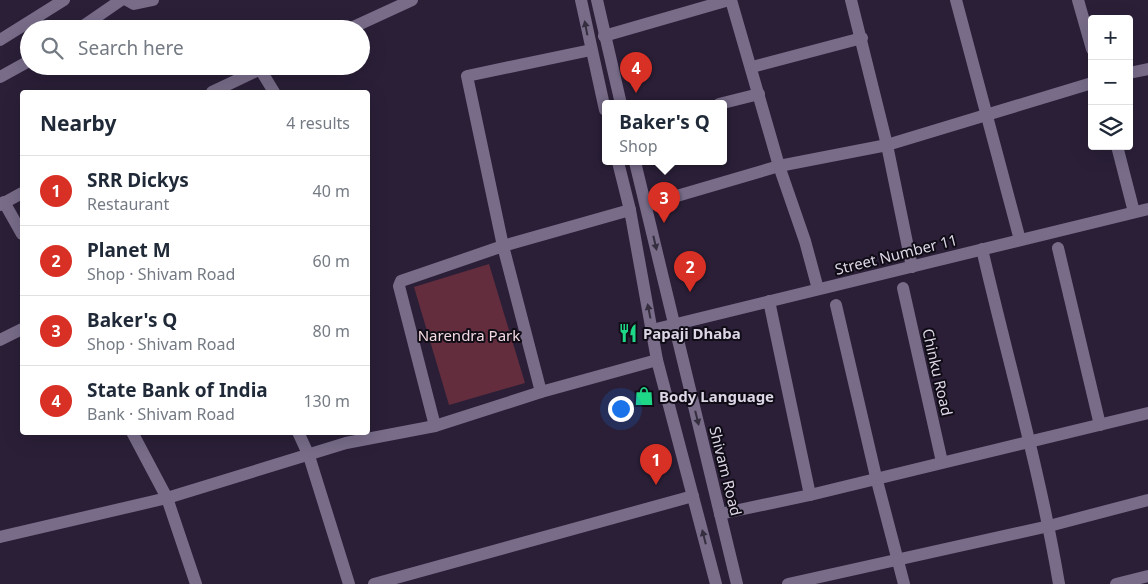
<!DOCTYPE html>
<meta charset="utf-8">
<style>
:root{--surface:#fff;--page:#f6f6f7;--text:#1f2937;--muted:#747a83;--line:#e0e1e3;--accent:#d93025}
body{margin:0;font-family:"Noto Sans",sans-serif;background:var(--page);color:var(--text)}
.controls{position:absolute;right:15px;top:15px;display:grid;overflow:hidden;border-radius:5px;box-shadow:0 5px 20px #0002}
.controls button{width:45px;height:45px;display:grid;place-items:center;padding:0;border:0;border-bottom:1px solid var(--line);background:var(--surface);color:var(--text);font:25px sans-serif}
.you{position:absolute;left:620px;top:408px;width:18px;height:18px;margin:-12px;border:4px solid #fff;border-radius:50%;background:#1a73e8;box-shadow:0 0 0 8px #1a73e833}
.badge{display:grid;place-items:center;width:32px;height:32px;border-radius:50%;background:var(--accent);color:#fff;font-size:16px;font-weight:700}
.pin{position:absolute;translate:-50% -41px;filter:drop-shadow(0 1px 2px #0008)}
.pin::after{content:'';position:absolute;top:26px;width:18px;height:15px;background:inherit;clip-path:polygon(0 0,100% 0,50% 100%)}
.popup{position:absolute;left:602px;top:100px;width:125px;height:65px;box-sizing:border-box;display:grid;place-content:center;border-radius:5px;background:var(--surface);filter:drop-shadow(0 1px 4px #0005);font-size:16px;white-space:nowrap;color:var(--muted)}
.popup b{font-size:19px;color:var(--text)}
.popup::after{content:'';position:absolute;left:50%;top:100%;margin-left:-10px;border:10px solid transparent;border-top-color:var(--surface)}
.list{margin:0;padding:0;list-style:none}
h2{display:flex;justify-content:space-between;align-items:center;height:65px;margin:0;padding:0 20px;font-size:21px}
h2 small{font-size:16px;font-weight:400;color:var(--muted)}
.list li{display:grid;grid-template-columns:32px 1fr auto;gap:15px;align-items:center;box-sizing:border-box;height:70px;padding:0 20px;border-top:1px solid var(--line)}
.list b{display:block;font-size:19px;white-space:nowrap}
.list p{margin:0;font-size:16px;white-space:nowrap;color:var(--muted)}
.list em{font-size:16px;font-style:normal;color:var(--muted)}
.icon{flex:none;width:28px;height:28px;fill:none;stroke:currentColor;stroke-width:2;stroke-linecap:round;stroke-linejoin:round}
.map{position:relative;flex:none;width:1148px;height:584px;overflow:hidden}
.search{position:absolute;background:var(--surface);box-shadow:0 5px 20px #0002;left:20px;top:20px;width:350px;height:55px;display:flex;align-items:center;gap:12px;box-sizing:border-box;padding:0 18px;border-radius:28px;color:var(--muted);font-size:19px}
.panel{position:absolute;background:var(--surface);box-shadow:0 5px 20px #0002;left:20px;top:90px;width:350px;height:345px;border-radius:5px}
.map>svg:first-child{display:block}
</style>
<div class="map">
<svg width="1148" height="584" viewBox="0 0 1148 584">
<rect width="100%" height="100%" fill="#2a1f37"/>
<polygon fill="#632d3d" points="489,264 525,383 449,405 414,287"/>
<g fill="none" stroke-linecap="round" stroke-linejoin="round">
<g stroke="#786c89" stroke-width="12">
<polyline points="127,0 134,4 153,0"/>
<polyline points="731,0 779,166 805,241 818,289"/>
<polyline points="851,0 887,145 912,267"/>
<polyline points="956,0 1020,240"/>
<polyline points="1078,0 1092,49"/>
<polyline points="79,29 121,0"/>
<polyline points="0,40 64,0"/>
<polyline points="752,67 862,38"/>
<polyline points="260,69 274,92"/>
<polyline points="1129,73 1148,69"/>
<polyline points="0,77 29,61"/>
<polyline points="719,104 759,94"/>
<polyline points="1117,146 1134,212"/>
<polyline points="4,202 22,234"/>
<polyline points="646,205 779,166 887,145 1092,83"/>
<polyline points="1058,248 1100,425"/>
<path d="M 982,249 C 1008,361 1040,471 1059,584"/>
<polyline points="903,288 942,462"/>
<polyline points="769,301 810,495"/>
<polyline points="836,305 876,477 904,584"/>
<polyline points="652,330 1148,209"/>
<polyline points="0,340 22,329"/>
<polyline points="541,392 503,246 467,76 591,50"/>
<polyline points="435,426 399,286 401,281 503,246 630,210"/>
<polyline points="132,432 167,498 196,584"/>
<polyline points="298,432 309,456 349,584"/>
<polyline points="720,514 810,495 1148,413"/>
<polyline points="0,537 167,498 346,443 435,426 541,392 657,360"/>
<polyline points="374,584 693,496"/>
<polyline points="788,584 1049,526 1148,500"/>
<polyline points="1116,584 1148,576"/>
</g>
<g stroke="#786c89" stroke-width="12">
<polyline points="581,0 605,110"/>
<polyline points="597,0 621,104"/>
<polyline points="349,29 412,0"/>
<polyline points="604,36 729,0"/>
<polyline points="212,92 267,66"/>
<polyline points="618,162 630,210 657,360 716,584"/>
<polyline points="635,162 737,584"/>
<polyline points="0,205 22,193"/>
</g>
</g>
<defs><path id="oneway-solid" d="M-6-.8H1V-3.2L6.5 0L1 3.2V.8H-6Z" transform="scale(1.25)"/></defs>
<g fill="#342e3e">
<use href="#oneway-solid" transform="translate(586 28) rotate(-101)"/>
<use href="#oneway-solid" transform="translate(655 243) rotate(77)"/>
<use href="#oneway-solid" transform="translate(649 311) rotate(-101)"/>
<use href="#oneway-solid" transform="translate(697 418) rotate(76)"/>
<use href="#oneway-solid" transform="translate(704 537) rotate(-104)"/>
</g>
<defs>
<g id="restaurant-bare" transform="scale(1.5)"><path d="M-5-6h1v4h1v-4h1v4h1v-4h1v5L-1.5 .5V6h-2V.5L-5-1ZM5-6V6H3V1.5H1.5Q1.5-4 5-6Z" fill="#1fd887" stroke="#100c16" stroke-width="2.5" paint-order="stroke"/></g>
<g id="shop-bare" transform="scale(1.5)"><path d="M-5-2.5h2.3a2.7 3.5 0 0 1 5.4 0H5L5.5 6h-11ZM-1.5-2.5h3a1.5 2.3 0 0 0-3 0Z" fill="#1fd887" stroke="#100c16" stroke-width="2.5" paint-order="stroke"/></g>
</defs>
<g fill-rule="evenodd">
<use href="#restaurant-bare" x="628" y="333"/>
<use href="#shop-bare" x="644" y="396"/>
</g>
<g text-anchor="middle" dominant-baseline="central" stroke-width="4" stroke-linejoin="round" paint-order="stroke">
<g font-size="15" fill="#dcd6e6" stroke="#100c16">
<text transform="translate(896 254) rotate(-14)">Street Number 11</text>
<text transform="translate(938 372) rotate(77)">Chinku Road</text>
<text transform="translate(726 471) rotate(76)">Shivam Road</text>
</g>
<g font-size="15" font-weight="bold" fill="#dcd6e6" stroke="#100c16" text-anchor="start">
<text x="643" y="333">Papaji Dhaba</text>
<text x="659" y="396">Body Language</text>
</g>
<g font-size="15" fill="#f4dae0" stroke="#100c16">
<text x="469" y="335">Narendra Park</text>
</g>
</g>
</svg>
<div class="controls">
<button>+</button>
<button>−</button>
<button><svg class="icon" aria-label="layers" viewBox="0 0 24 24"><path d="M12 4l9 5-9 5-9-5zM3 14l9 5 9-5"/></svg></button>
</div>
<div class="you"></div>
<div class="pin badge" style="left:656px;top:485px">1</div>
<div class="pin badge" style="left:690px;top:292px">2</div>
<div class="pin badge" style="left:664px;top:223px">3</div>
<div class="popup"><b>Baker's Q</b>Shop</div>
<div class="pin badge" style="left:636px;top:93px">4</div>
<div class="search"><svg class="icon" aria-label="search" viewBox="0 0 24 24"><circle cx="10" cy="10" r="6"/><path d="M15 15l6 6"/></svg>Search here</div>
<section class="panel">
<h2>Nearby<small>4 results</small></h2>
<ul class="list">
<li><span class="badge">1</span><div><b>SRR Dickys</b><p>Restaurant</p></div><em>40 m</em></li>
<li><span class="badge">2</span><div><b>Planet M</b><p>Shop · Shivam Road</p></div><em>60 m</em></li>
<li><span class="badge">3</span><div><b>Baker's Q</b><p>Shop · Shivam Road</p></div><em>80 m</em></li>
<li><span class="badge">4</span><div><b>State Bank of India</b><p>Bank · Shivam Road</p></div><em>130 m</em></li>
</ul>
</section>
</div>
